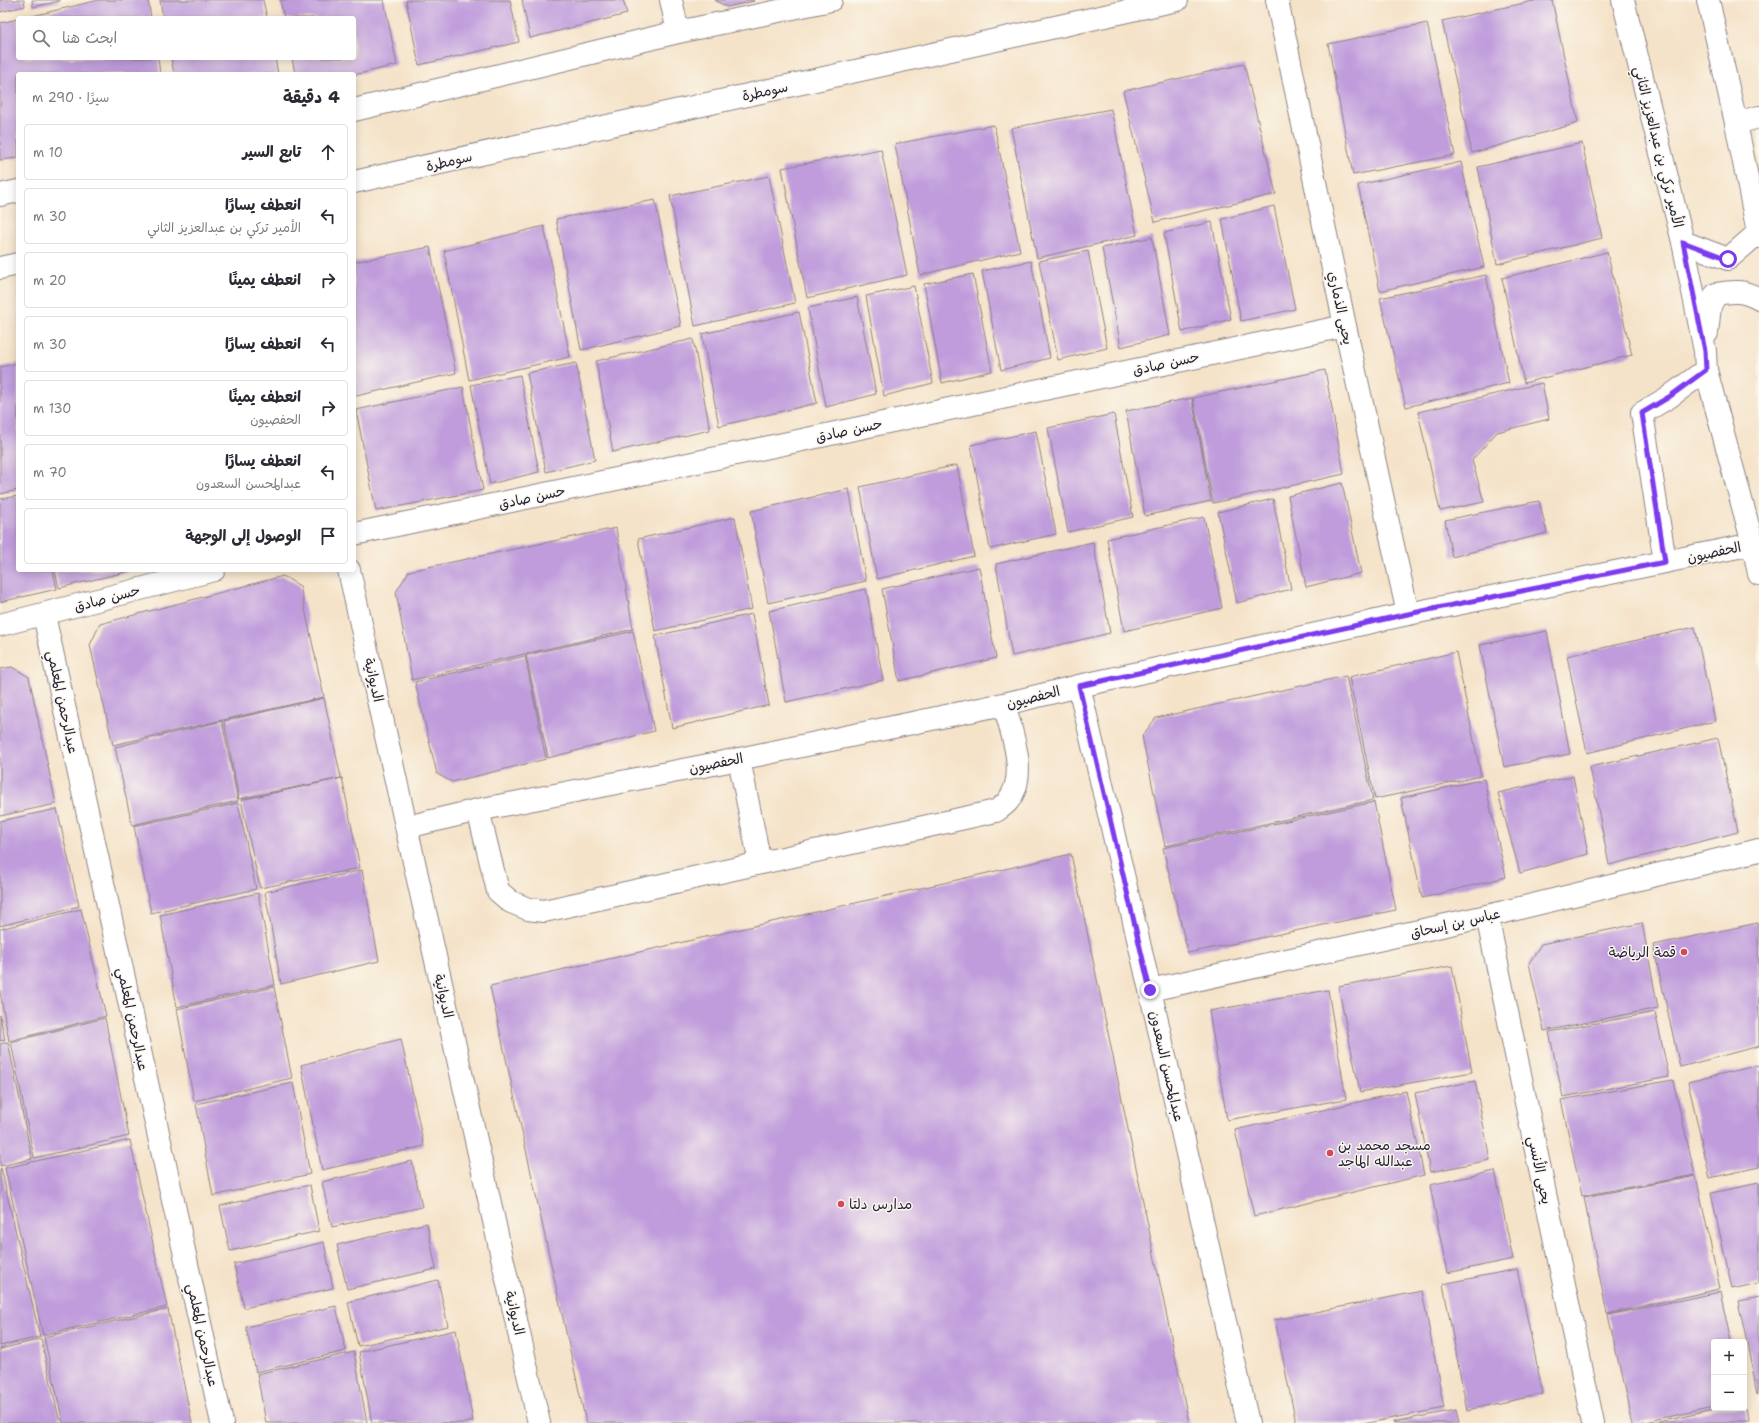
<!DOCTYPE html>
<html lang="ar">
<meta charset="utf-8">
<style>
:root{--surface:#fff;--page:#f7f7f7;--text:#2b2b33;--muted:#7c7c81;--line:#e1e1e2}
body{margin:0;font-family:"Shantell Sans","Playpen Sans Arabic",sans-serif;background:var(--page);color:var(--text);direction:rtl}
.controls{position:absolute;right:12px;bottom:12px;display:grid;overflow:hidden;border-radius:4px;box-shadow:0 2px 10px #0003}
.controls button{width:36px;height:36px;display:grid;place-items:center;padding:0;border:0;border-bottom:1px solid var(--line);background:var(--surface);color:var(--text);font:20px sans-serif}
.stop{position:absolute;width:12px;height:12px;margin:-9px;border:3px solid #7c3aed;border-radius:50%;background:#fff}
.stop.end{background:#7c3aed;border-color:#fff;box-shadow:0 1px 4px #0008}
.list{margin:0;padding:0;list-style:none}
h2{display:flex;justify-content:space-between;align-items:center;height:52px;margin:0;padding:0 16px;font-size:17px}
h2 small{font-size:13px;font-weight:400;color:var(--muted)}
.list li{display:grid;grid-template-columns:26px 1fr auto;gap:12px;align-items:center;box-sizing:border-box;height:56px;margin:0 8px 8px;padding:0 8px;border:1px solid var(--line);border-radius:4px}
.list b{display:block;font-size:15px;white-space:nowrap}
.list p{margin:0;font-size:13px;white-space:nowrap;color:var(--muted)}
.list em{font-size:13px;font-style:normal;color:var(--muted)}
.icon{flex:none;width:22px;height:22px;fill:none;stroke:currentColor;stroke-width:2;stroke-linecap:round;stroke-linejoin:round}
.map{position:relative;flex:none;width:1759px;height:1423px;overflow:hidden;direction:ltr}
.search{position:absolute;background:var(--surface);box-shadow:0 2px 10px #0003;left:16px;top:16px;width:340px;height:44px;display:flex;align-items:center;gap:10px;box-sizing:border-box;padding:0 14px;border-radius:4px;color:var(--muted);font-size:15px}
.panel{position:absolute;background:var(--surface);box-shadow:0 2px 10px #0003;left:16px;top:72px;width:340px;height:500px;border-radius:4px;direction:rtl}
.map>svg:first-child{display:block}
</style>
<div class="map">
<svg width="1759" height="1423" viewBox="0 0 1759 1423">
<rect width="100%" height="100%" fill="#fbf7ec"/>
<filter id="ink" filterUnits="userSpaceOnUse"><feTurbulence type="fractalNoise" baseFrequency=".025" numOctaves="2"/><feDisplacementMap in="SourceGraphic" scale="8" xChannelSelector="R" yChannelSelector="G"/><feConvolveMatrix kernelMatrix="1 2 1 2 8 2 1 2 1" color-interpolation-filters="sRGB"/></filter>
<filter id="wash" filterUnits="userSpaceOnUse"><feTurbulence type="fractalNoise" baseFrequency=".012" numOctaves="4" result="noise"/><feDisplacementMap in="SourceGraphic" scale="16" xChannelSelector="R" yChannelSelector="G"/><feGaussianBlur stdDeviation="0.9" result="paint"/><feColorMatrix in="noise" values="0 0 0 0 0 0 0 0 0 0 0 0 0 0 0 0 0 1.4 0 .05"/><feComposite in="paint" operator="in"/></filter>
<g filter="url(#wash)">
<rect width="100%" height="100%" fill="#f5e3c9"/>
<g id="blocks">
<g fill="#c09cdc">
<polygon points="0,0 24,0 25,6 0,12"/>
<polygon points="32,0 60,0 60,1 33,7"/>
<polygon points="99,0 148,0 151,18 24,18"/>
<polygon points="160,0 263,0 267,18 163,18"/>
<polygon points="280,0 384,0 397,65 354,75 295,74 292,58 354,58 354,18 284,18"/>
<polygon points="406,0 510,0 519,42 419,65"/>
<polygon points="522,0 623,0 627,14 530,38"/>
<polygon points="715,0 753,0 754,1 727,7"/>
<polygon points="1538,0 1552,0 1578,123 1472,153 1442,21"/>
<polygon points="18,19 18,58 158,58 160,74 18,74 18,158 0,160 0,23"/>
<polygon points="1427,23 1455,155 1353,175 1328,44"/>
<polygon points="171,58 275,58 278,74 174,74"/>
<polygon points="1244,64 1276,194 1155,222 1123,91"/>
<polygon points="1111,109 1137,235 1037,258 1011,128"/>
<polygon points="994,125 1020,251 920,275 895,144"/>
<polygon points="1582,143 1602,238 1497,264 1478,167"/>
<polygon points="881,149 907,275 807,298 782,168"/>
<polygon points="1461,162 1484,267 1380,291 1358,185"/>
<polygon points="769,176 795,303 695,326 670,196"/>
<polygon points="655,200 681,326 581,350 556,219"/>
<polygon points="1274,206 1295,309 1241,321 1222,219"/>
<polygon points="1212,222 1231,319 1182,332 1164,233"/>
<polygon points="544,226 570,357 469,380 444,251"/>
<polygon points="1152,237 1170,335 1121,347 1102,248"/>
<polygon points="430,247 456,373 356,396 354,388 354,262"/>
<polygon points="1088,251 1107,348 1058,360 1039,261"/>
<polygon points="1607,252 1632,355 1524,383 1502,278"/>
<polygon points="1031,261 1050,358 1001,370 982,271"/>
<polygon points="973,274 992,371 942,383 924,284"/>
<polygon points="1486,275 1509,383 1406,407 1380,298"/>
<polygon points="914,286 933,383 884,396 866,296"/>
<polygon points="857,297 876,394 826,407 808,308"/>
<polygon points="799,312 817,403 719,426 702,334"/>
<polygon points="693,339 710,430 613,452 596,361"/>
<polygon points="18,363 18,490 0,494 0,367"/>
<polygon points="576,363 595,460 546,472 527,373"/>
<polygon points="1325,370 1344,474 1213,503 1193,398"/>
<polygon points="520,375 539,472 490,484 471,385"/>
<polygon points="1542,383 1549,419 1497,432 1472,460 1484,502 1440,511 1418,412"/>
<polygon points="463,387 483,490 376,511 356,410"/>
<polygon points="1192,398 1211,501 1145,516 1126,411"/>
<polygon points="1114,414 1133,517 1068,532 1048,428"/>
<polygon points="1036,431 1056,534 990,549 971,445"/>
<polygon points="957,465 974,556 877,579 860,487"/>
<polygon points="1342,483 1361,573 1306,587 1288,496"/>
<polygon points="849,489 866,581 768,603 751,511"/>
<polygon points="18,496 18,570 53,570 57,589 0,602 0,499"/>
<polygon points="1273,499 1291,589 1237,603 1218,512"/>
<polygon points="1539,501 1547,533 1452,557 1445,520"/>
<polygon points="735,517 752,609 655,631 638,539"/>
<polygon points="1204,517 1222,608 1124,631 1107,539"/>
<polygon points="616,528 633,629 412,680 396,592 409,571"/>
<polygon points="1093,542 1110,633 1012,656 996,564"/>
<polygon points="979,567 996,658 899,681 882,589"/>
<polygon points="55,570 130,570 130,571 59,588"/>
<polygon points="283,576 300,586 324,697 113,745 90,645 100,624"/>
<polygon points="866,589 883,680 786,702 769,611"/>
<polygon points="752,614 769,705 672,728 655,636"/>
<polygon points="1695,627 1715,721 1587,753 1567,656"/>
<polygon points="633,631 654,731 548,758 526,655"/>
<polygon points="1547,631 1570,754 1504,767 1480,645"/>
<polygon points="1456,652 1481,776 1375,799 1349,677"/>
<polygon points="525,656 546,759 452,782 437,774 415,682"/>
<polygon points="12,667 29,677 56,804 0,816 0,669"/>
<polygon points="1346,676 1373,800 1165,846 1142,736 1156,718"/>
<polygon points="324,698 341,778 239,799 224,721"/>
<polygon points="222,721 238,801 132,825 115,747"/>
<polygon points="1718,738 1738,832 1609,865 1590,767"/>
<polygon points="1573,776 1588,854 1520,873 1498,793"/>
<polygon points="342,778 360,868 260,888 241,800"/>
<polygon points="1484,779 1506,877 1422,898 1401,798"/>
<polygon points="1374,802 1396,910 1188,953 1163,848"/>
<polygon points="238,803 256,889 151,913 134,826"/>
<polygon points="57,809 79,906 0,926 0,821"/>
<polygon points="1071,854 1189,1423 586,1423 490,986"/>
<polygon points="362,870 379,961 281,984 265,892"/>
<polygon points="258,893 275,985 177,1007 160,915"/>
<polygon points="81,909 106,1016 9,1041 0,992 0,929"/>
<polygon points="1642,923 1658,1008 1544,1031 1529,963 1541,944"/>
<polygon points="1758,923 1759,1046 1680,1067 1653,945"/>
<polygon points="1452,966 1472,1072 1360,1092 1338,986"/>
<polygon points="274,987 292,1078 194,1101 177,1009"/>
<polygon points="1328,990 1346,1099 1227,1120 1209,1011"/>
<polygon points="1655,1012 1669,1077 1563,1097 1549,1032"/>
<polygon points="0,1015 5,1040 0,1041"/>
<polygon points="105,1018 129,1136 34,1158 11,1042"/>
<polygon points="401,1039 424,1146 322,1170 301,1065"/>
<polygon points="8,1042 32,1159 0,1166 0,1044"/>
<polygon points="1759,1065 1759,1167 1710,1178 1688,1082"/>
<polygon points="1673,1080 1695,1175 1582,1196 1561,1100"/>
<polygon points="1475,1081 1490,1160 1430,1172 1415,1093"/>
<polygon points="293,1083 310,1174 213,1196 196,1104"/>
<polygon points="1406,1091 1424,1175 1254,1216 1235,1130"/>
<polygon points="130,1140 167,1307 43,1335 5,1168"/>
<polygon points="412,1161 422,1207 332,1227 322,1182"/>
<polygon points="1,1168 40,1337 0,1346 0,1169"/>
<polygon points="1495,1171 1513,1259 1447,1273 1430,1185"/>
<polygon points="1696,1176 1720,1289 1607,1314 1584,1197"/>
<polygon points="1759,1183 1759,1283 1732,1289 1711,1193"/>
<polygon points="310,1185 319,1231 230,1251 220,1206"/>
<polygon points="427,1223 436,1269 347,1289 337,1245"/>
<polygon points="324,1242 333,1288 244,1308 234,1264"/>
<polygon points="1517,1269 1543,1394 1467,1410 1443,1284"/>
<polygon points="438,1280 448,1326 358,1346 348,1302"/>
<polygon points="1422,1291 1444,1408 1368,1423 1296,1423 1275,1320"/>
<polygon points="1721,1292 1732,1342 1714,1342 1714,1407 1640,1423 1632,1423 1608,1315"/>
<polygon points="1759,1297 1759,1394 1758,1394 1738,1301"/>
<polygon points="336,1306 346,1351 256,1372 246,1327"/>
<polygon points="168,1309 192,1423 63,1423 44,1337"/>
<polygon points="456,1330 473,1421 465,1423 372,1423 359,1352"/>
<polygon points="41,1339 60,1423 0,1423 0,1349"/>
<polygon points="354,1352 367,1423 266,1423 257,1374"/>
<polygon points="1723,1408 1745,1408 1747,1423 1654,1423"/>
<polygon points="1456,1410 1459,1423 1393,1423 1393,1422"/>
</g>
</g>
</g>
<g filter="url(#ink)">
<use href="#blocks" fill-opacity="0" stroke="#8c8282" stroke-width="1"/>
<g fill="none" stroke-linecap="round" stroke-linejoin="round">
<g stroke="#8c8282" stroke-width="24">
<g id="minor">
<polyline points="671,0 678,32"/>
<polyline points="1277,0 1345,326 1408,614"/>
<polyline points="1623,0 1683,242 1705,351 1706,370 1753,544 1759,574"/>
<polyline points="1708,0 1736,123 1759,237"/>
<polyline points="354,110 678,32 831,0"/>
<polyline points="1736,123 1759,117"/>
<polyline points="354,182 1177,0"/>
<polyline points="0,195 18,191"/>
<polyline points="1683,242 1728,259 1758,233"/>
<polyline points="0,268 18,264"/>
<path d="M 1707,333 L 1710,306 L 1716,294 C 1734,291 1743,290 1759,299"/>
<polyline points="354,534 1345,326"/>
<polyline points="1665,562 1642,413 1669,397 1706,370"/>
<polyline points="349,570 539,1423"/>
<polyline points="44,615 222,1423"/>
<polyline points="0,625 214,570"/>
<polyline points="1079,686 1150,990 1248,1423"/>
<polyline points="739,759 760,863"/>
<path d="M 478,810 L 498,891 L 511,902 L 528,909 L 544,911 L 996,811 C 1000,808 1005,805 1008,801 C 1029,775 1011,732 1004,704"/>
<polyline points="407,827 478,810 739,759 1004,704 1079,686 1408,614 1753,544"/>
<polyline points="1487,916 1593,1423"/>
<polyline points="1150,990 1487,916 1759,850"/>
</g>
</g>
<use href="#minor" stroke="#fff" stroke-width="22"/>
</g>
</g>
<g fill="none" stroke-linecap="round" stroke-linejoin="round" filter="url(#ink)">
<polyline stroke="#7c3aed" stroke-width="5" points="1150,990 1079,686 1408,614 1665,562 1642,413 1669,397 1706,370 1705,351 1683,242 1728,259"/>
</g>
<g fill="#d1495b" stroke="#fbf7ec" stroke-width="1.5">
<circle cx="1684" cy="952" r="4"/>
<circle cx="1330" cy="1153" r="4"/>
<circle cx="841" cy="1204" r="4"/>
</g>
<g text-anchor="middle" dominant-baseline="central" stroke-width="3" stroke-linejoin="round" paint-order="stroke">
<g font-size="14" fill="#22223b" stroke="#fbf7ec">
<text transform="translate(765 91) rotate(-12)">سومطرة</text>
<text transform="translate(1659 147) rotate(76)">الأمير تركي بن عبدالعزيز الثاني</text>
<text transform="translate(449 161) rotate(-13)">سومطرة</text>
<text transform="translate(1341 308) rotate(78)">يحيى الذماري</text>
<text transform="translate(1166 363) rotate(-12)">حسن صادق</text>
<text transform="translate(849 430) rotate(-12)">حسن صادق</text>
<text transform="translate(532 497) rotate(-12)">حسن صادق</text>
<text transform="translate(1714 552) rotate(-12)">الحفصيون</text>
<text transform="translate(107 598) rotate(-15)">حسن صادق</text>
<text transform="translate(374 680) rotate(77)">الديوانية</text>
<text transform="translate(1033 697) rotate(-14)">الحفصيون</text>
<text transform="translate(63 702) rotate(78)">عبدالرحمن المعلمي</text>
<text transform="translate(716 763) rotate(-11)">الحفصيون</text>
<text transform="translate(1455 923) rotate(-13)">عباس بن إسحاق</text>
<text transform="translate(444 996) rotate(77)">الديوانية</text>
<text transform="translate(133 1019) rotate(78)">عبدالرحمن المعلمي</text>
<text transform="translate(1167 1066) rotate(77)">عبدالمحسن السعدون</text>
<text transform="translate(1540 1170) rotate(78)">يحيى الأنسي</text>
<text transform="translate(515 1313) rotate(77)">الديوانية</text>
<text transform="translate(203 1335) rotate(78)">عبدالرحمن المعلمي</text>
</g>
<g font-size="14" fill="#22223b" stroke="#fbf7ec" text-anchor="start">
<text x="1676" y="952" text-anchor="end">قمة الرياضة</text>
<text x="1338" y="1145">مسجد محمد بن<tspan x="1338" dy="16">عبدالله الماجد</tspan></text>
<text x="849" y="1204">مدارس دلتا</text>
</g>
</g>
</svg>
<div class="controls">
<button>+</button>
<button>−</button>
</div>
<div class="stop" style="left:1728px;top:259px"></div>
<div class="stop end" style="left:1150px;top:990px"></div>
<div class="search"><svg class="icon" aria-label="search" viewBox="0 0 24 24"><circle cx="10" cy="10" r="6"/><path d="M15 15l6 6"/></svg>ابحث هنا</div>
<section class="panel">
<h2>4 دقيقة<small>سيرًا · 290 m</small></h2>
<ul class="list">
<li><svg class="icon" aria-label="ahead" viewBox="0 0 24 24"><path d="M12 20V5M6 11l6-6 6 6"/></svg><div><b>تابع السير</b></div><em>10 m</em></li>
<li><svg class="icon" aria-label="left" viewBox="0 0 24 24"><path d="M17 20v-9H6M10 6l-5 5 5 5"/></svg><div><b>انعطف يسارًا</b><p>الأمير تركي بن عبدالعزيز الثاني</p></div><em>30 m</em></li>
<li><svg class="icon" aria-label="right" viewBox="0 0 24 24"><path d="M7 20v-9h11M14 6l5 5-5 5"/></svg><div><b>انعطف يمينًا</b></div><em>20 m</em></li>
<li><svg class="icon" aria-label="left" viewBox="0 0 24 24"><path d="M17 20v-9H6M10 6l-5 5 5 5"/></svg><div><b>انعطف يسارًا</b></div><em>30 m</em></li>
<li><svg class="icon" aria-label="right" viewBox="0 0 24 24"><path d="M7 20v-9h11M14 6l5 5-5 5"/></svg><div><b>انعطف يمينًا</b><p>الحفصيون</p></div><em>130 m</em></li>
<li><svg class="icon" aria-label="left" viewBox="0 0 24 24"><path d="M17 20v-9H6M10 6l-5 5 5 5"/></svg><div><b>انعطف يسارًا</b><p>عبدالمحسن السعدون</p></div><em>70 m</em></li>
<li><svg class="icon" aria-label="arrive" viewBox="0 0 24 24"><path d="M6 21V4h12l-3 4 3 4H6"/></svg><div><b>الوصول إلى الوجهة</b></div></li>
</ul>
</section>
</div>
